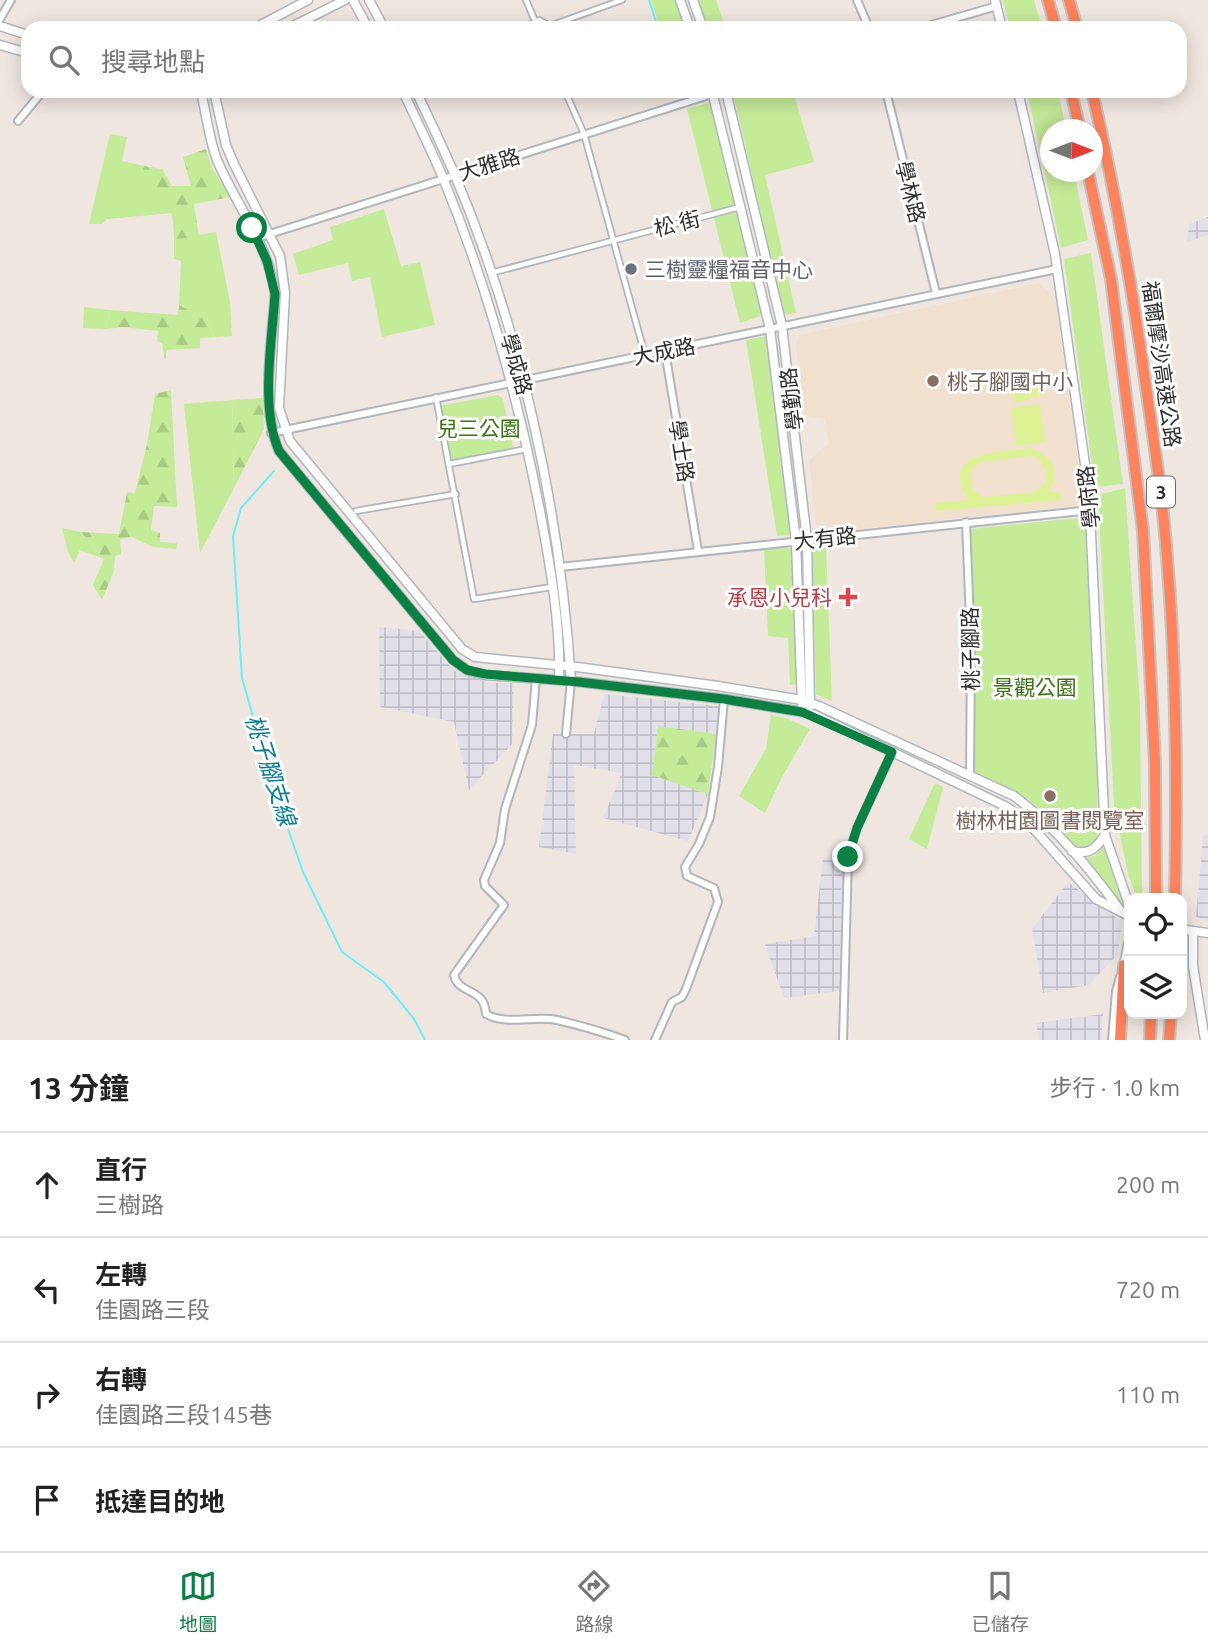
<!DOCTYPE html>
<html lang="zh-TW">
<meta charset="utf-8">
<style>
:root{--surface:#fff;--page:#f6f6f6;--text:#222;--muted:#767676;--line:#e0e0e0;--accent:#0b8043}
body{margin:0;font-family:Ubuntu,"Noto Sans TC",sans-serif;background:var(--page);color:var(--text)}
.controls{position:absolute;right:21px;bottom:21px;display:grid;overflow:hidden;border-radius:14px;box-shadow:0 4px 18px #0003}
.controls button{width:63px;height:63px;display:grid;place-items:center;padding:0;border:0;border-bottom:2px solid var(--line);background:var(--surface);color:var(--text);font:35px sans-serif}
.compass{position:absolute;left:1040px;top:119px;width:63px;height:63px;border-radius:50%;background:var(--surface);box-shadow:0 4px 18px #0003;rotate:90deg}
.stop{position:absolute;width:21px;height:21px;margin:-16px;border:5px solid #0b8043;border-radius:50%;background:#fff}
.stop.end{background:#0b8043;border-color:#fff;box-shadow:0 2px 7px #0008}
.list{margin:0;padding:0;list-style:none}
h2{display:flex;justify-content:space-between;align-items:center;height:91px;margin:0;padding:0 28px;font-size:30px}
h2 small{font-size:23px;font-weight:400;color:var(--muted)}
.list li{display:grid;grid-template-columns:46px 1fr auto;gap:21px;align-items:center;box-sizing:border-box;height:105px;padding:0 28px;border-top:2px solid var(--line)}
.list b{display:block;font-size:26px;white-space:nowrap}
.list p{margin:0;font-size:23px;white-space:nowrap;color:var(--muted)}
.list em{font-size:23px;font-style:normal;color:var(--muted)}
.icon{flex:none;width:38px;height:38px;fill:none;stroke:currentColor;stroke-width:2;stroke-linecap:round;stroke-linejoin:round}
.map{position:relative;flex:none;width:1208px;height:1040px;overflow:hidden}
.search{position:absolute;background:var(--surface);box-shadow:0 4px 18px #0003;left:21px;right:21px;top:21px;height:77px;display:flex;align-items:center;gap:18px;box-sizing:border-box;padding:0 24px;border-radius:21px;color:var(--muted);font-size:26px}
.sheet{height:511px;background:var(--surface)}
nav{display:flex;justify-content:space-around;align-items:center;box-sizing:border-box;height:98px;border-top:2px solid var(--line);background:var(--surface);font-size:19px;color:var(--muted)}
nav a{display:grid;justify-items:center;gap:4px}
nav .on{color:var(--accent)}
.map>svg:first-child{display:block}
</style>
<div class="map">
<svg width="1208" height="1040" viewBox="0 0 1208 1040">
<defs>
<pattern id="industrial-grid" width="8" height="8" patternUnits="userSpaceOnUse" patternTransform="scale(1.75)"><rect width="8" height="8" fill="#e1e0e9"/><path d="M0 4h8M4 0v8" fill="none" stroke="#c1c0c8"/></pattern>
<pattern id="forest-firs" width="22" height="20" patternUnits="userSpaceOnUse" patternTransform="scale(1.75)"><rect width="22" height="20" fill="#c4eb98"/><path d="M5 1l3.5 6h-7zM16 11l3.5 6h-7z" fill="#a9ca83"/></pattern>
</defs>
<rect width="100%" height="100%" fill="#f0e6e0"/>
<g fill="url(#industrial-grid)">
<polygon points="1208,217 1208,235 1187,242 1189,224"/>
<polygon points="379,627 419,631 454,671 491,683 514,683 512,744 469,790 454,722 380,707"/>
<polygon points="604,694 719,706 716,734 659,727 652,775 708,794 688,841 603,818 622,773 574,765 576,854 539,847 553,734 594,734"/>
<polygon points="1208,835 1208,920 1196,917 1203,836"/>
<polygon points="823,857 842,860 839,991 784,998 765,944 814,936"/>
<polygon points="1068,882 1122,922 1118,954 1089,985 1043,993 1032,929"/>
<polygon points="1103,1014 1101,1040 1039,1040 1036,1023"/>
</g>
<polygon fill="#f2e0cf" points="1039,283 1055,297 1083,496 1075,506 826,532 816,525 809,460 829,444 825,419 804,415 796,346 799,335"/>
<g fill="#c4eb98">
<polygon points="651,0 676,0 686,28 660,28"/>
<polygon points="698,0 716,0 726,28 708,28"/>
<polygon points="1003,0 1034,0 1042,28 1010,28"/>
<polygon points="750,91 793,91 814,162 765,175 796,313 784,315 734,97"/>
<polygon points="1027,91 1058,91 1066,129 1050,130 1050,172 1074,172 1088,240 1061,248"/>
<polygon points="712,102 761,316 740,323 687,109"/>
<polygon points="110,134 127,137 122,161 144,166 137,192 162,198 173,213 107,219 102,224 89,224"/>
<polygon points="384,209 401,266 420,262 435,325 382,337 370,277 352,281 348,263 299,275 293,254 333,240 330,227"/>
<polygon points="216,232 230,302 232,336 214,337 207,319 179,305 181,261 174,259 174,239"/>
<polygon points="1091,253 1123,484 1095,487 1064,259"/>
<polygon points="84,307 110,310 106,329 83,328"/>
<polygon points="767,336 791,535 777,536 746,340"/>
<polygon points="498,395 503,399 514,451 449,464 438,406"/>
<polygon points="232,400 234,488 200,553 184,404"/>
<polygon points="1125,488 1140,704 1142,898 1137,898 1128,874 1114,805 1098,495"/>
<polygon points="1087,517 1097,701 1097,836 1094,844 1082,849 1076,847 1031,801 975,772 970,529"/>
<polygon points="62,528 81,532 104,559 80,550 74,563 68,552"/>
<polygon points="814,547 826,547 832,701 816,694 812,552"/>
<polygon points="792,548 797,684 790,685 788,638 768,636 764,549"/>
<polygon points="771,715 788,719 810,729 782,777 765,813 739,796 766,749"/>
<polygon points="935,783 943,787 927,849 909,839"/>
<polygon points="1103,846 1122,903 1104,890 1085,858 1095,856"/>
</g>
<g fill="url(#forest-firs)">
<path d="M 206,149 L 213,170 L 231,197 L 194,204 L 199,237 L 174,239 C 173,204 171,201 136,192 L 144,166 L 162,169 L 172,186 L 191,186 L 183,157 Z"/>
<polygon points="179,305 207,319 214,337 200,338 200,348 167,350 165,360 162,343 157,341 158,331 124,327 106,329 110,310 178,315"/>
<polygon points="171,390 177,507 154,506 151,530 160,533 160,542 177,543 176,549 153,547 132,537 120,539 121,554 115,556 114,571 102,600 93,585 104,559 81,532 119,534 127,492 135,493 147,444 155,394"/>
<polygon points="263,398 264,429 234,488 232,400"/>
<polygon points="658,726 716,734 708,794 652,775"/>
</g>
<g fill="#dcf294" fill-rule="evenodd">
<polygon points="1039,371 1044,394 1015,403 1005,379"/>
<polygon points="1040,404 1045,442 1016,446 1011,408"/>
<path d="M 1031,448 C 1053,457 1062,471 1048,492 L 1060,492 L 1061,500 L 936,511 L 935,503 L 969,500 C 936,451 1000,452 1031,448 ZM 1033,456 L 1039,459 L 1047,473 L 1045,483 L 1037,492 L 982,497 L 972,488 L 970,474 L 973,466 L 983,462 Z"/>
</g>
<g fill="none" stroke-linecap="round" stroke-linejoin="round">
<g stroke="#6beffa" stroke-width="2">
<polyline points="649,0 658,28"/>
<polyline points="274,471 241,508 233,536 242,678 272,783 303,872 342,952 384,982 414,1019 425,1040"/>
</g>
<g stroke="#b0b6be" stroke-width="8">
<g id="pedestrian">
<polyline points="526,0 538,28"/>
<polyline points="529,28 531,24 539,20 546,24 548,28"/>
<polyline points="544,28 622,0"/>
<polyline points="565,91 584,134 645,355"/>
<polyline points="491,273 740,207"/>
<polyline points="436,397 474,599 552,587"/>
<polyline points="449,464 527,449"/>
<polyline points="356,511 456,494"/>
</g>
</g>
<g stroke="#b0b6be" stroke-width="10">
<g id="minor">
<polyline points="857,0 869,28"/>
<polyline points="0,19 11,0"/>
<polyline points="921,28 997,6"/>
<polyline points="886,91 936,293"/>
<polyline points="18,121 43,91"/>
<polyline points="257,238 722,91"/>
<polyline points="665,351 698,551"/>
<polyline points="271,433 1057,269"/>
<polyline points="966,522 971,646 970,775"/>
<polyline points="560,567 1091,510"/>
<path d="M 536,678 L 532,725 L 505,809 L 500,843 L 484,880 L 485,886 L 504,905 L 454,975 C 459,996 484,986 486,1014 C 507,1026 534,1015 557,1020 C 579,1025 603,1032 625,1040"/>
<polyline points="566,734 571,681"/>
<polyline points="655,1040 672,1002 682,997 686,989 718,902 714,888 687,876 685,867 699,844 710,817 718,767 724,699"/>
<polyline points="843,1040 848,857 857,828 892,752"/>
<polyline points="1112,1040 1116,991 1120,977"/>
</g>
</g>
<g stroke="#b0b6be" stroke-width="11">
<g id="tertiary">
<polyline points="353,0 368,28"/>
<polyline points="369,0 384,28"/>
<polyline points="680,0 690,28"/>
<polyline points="693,0 703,28"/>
<polyline points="995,0 1002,28"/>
<polyline points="0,26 28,35"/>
<polyline points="255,28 308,0"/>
<polyline points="289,28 345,0"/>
<polyline points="0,45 28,53"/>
<path d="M 201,91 C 206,113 209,139 217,160 C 236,205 269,245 275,294 C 272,342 260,407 279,451 L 453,660 L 467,670 L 485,675 L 571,681 L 724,699 L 802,712 L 815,715 L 1005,806 L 1025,819 L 1096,899 L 1129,916"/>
<path d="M 214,91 L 226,145 L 234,164 L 280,256 L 285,293 L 279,408 L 290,441 L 462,649 L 475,657 L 577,667 L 718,686 L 802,700 L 819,706 L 1014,796 C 1056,827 1090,869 1120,910"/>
<path d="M 403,91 C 416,120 431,149 443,178 C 487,285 518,397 540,511 C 550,564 561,626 559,680"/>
<path d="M 416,91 C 429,118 442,146 454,173 C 521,331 560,510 571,681"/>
<polyline points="712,91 770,329 796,541 802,705"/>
<polyline points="726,91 782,326 807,540 810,706"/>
<polyline points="1018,91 1055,254 1089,492 1105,835 1129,905"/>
<path d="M 1072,851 C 1089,855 1096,849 1105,835"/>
<polyline points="1186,930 1208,933"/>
<polyline points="1193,931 1193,966 1205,1040"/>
<polyline points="1124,965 1129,941"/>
</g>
</g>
<g stroke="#c4c4c4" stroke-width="14">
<g id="motorway">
<polyline points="1048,0 1056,28"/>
<polyline points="1069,0 1077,28"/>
<polyline points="1071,91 1080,130"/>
<path d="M 1092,91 C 1115,189 1132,287 1146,387 C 1155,448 1164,509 1168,571 C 1177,679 1177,790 1175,898"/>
<polyline points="1088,172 1111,279 1143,531 1155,763 1156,898"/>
<polyline points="1120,1040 1124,965"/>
<polyline points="1150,1040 1151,1014"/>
<polyline points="1169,1040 1171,1014"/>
</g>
</g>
<use href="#pedestrian" stroke="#fff" stroke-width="4.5"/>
<use href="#minor" stroke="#fff" stroke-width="6"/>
<use href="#tertiary" stroke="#fff" stroke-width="8"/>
<use href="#motorway" stroke="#ff835c" stroke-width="10"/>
</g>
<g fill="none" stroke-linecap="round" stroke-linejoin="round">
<path stroke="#0b8043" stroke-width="9" d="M 252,228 L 267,261 L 275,294 C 272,342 260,407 279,451 L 453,660 L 467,670 L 485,674 L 579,682 L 724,699 L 802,712 L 892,752 L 857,828 L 848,857"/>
</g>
<circle fill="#6b7280" stroke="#fff" stroke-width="2.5" cx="631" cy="269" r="7"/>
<g fill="#8d6e63" stroke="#fff" stroke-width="2.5">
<circle cx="933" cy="381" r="7"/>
<circle cx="1050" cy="796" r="7"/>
</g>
<path fill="#e0444e" stroke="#fff" stroke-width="2.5" d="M844.5 586.5h7v7h7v7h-7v7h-7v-7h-7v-7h7z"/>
<g text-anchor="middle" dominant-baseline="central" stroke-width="6" stroke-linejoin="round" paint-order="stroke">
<rect fill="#fff" stroke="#6d6d6d" stroke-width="2" x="1147" y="476.5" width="28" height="31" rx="5"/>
<g font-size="19" font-weight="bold" fill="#2e2e2e">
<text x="1161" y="492">3</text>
</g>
<g font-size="21" fill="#2e2e2e" stroke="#fff">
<text transform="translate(489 164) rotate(-17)">大雅路</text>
<text transform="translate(911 192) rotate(76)">學林路</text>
<text transform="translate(677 223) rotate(-14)">松 街</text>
<text transform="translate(664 351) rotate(-11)">大成路</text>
<text transform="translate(517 364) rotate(74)">學成路</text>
<text transform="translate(1162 364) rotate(82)">福爾摩沙高速公路</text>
<text transform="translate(791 399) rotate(-97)">學勤路</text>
<text transform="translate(682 451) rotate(81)">學士路</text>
<text transform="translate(1088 497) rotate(-96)">學府路</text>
<text transform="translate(825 538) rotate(-6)">大有路</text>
<text transform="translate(970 649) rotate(-91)">桃子腳路</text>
</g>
<g font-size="21" fill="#5b616d" stroke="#fff" text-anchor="start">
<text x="645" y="269">三樹靈糧福音中心</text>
</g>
<g font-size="21" fill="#785e54" stroke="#fff" text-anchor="start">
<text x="947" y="381">桃子腳國中小</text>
<text x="1050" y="820" text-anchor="middle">樹林柑園圖書閱覽室</text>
</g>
<g font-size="21" fill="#3b7414" stroke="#fff">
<text x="479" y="428">兒三公園</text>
<text x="1035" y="687">景觀公園</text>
</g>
<g font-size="21" fill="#be3a42" stroke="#fff" text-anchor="end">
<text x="832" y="597">承恩小兒科</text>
</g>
<g font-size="23" font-style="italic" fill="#038097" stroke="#fff">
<text transform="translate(271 770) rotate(72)">桃子腳支線</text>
</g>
</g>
</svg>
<div class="controls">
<button><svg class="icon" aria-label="locate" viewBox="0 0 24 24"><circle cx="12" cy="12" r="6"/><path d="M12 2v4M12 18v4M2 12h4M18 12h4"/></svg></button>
<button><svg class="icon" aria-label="layers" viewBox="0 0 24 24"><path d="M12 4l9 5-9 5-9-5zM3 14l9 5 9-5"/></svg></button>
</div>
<svg class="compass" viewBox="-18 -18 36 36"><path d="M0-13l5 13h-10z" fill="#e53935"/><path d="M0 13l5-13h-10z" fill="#767676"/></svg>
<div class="stop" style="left:252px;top:228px"></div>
<div class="stop end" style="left:848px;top:857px"></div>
<div class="search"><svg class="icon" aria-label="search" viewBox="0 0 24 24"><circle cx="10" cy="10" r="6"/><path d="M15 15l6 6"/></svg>搜尋地點</div>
</div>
<section class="sheet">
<h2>13 分鐘<small>步行 · 1.0 km</small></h2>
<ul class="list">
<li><svg class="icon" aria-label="ahead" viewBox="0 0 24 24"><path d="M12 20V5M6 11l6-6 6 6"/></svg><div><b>直行</b><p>三樹路</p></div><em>200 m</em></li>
<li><svg class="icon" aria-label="left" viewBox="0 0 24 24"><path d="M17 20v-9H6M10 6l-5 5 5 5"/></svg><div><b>左轉</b><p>佳園路三段</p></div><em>720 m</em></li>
<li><svg class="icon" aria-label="right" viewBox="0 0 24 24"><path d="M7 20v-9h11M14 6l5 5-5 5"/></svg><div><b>右轉</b><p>佳園路三段145巷</p></div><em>110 m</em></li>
<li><svg class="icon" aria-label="arrive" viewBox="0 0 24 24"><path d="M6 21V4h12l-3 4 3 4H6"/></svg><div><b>抵達目的地</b></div></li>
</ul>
</section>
<nav>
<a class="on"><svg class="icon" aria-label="map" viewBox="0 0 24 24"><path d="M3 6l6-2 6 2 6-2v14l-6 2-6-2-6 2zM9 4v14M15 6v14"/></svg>地圖</a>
<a><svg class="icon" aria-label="directions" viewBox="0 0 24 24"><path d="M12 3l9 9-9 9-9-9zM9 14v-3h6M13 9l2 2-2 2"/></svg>路線</a>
<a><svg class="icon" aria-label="saved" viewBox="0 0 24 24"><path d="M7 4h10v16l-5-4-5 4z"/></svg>已儲存</a>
</nav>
